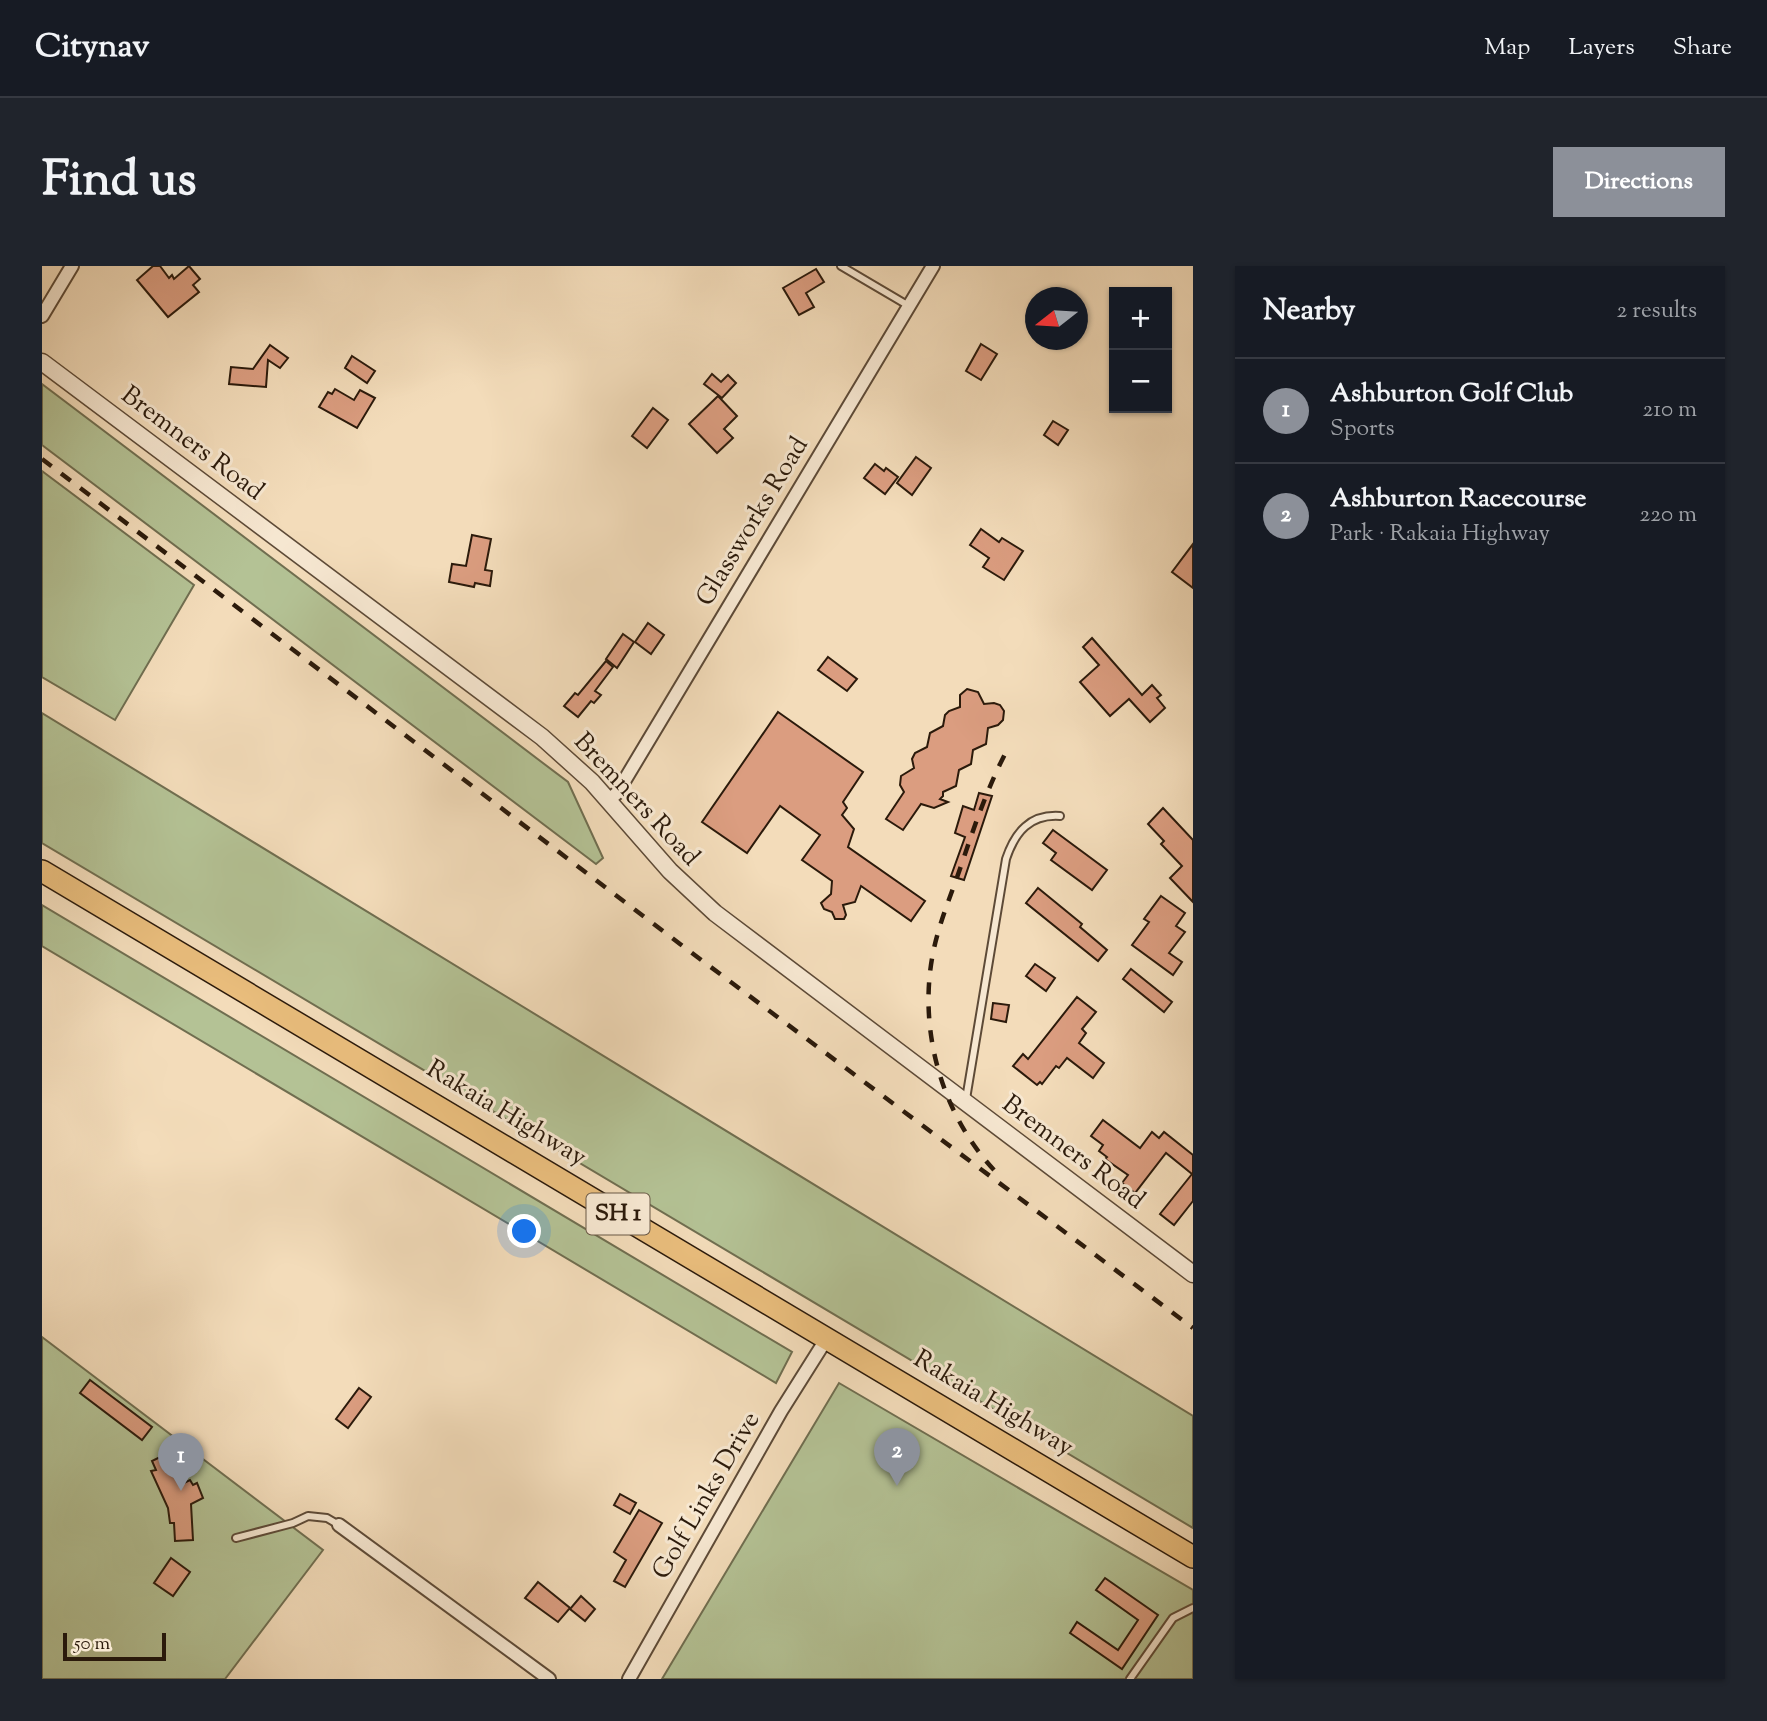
<!DOCTYPE html>
<meta charset="utf-8">
<style>
:root{--surface:#171b24;--page:#20242c;--text:#f1f3f6;--muted:#9ea1a6;--line:#363941;--accent:#8c9099}
body{margin:0;font-family:"Sorts Mill Goudy",serif;background:var(--page);color:var(--text)}
.controls{position:absolute;right:21px;top:21px;display:grid;overflow:hidden;border-radius:0px;box-shadow:0 2px 5px #0004}
.controls button{width:63px;height:63px;display:grid;place-items:center;padding:0;border:0;border-bottom:2px solid var(--line);background:var(--surface);color:var(--text);font:35px sans-serif}
.compass{position:absolute;left:983px;top:21px;width:63px;height:63px;border-radius:50%;background:var(--surface);box-shadow:0 2px 5px #0004;rotate:253deg}
.scale{position:absolute;left:21px;bottom:18px;width:103px;box-sizing:border-box;padding-left:7px;border:4px solid #2b1a0b;border-top:0;font-size:19px;line-height:24px;white-space:nowrap;color:#2b1a0b;-webkit-text-stroke:5px #f7e8d2;paint-order:stroke}
.you{position:absolute;left:483px;top:966px;width:24px;height:24px;margin:-18px;border:5px solid #fff;border-radius:50%;background:#1a73e8;box-shadow:0 0 0 10px #1a73e833}
.badge{display:grid;place-items:center;width:46px;height:46px;border-radius:50%;background:var(--accent);color:#fff;font-size:23px;font-weight:700}
.pin{position:absolute;translate:-50% -58px;filter:drop-shadow(0 2px 4px #0008)}
.pin::after{content:'';position:absolute;top:37px;width:24px;height:21px;background:inherit;clip-path:polygon(0 0,100% 0,50% 100%)}
.list{margin:0;padding:0;list-style:none}
h2{display:flex;justify-content:space-between;align-items:center;height:91px;margin:0;padding:0 28px;font-size:30px}
h2 small{font-size:23px;font-weight:400;color:var(--muted)}
.list li{display:grid;grid-template-columns:46px 1fr auto;gap:21px;align-items:center;box-sizing:border-box;height:105px;padding:0 28px;border-top:2px solid var(--line)}
.list b{display:block;font-size:26px;white-space:nowrap}
.list p{margin:0;font-size:23px;white-space:nowrap;color:var(--muted)}
.list em{font-size:23px;font-style:normal;color:var(--muted)}
.map{position:relative;flex:none;width:1151px;height:1413px;overflow:hidden;border-radius:0px}
header{display:flex;align-items:center;gap:42px;box-sizing:border-box;height:98px;padding:0 35px;background:var(--surface);border-bottom:2px solid var(--line)}
header strong{font-size:33px}
nav{display:flex;gap:38px;margin-inline-start:auto;font-size:24px}
.intro{display:flex;align-items:center;justify-content:space-between;box-sizing:border-box;height:168px;padding:0 42px}
h1{margin:0;font-size:49px}
.button{padding:18px 32px;border-radius:0px;background:var(--accent);color:#fff;font-size:24px;font-weight:700}
main{display:flex;gap:42px;padding:0 42px}
aside{flex:1;background:var(--surface);border-radius:0px;box-shadow:0 2px 5px #0004}
.map>svg:first-child{display:block}
</style>
<header>
<strong>Citynav</strong>
<nav><a>Map</a><a>Layers</a><a>Share</a></nav>
</header>
<div class="intro"><h1>Find us</h1><a class="button">Directions</a></div>
<main>
<div class="map">
<svg width="1151" height="1413" viewBox="0 0 1151 1413">
<rect width="100%" height="100%" fill="#f3dcba"/>
<filter id="stains"><feTurbulence type="fractalNoise" baseFrequency=".00286" numOctaves="4"/><feColorMatrix values="0 0 0 0 .2 0 0 0 0 .09 0 0 0 0 .02 0 0 0 .5 -.17"/></filter>
<radialGradient id="worn" r=".72"><stop offset=".6" stop-color="#630" stop-opacity="0"/><stop offset="1" stop-color="#630" stop-opacity=".3"/></radialGradient>
<g fill="#b4c295" stroke="#706e50" stroke-width="2">
<polygon points="0,118 526,516 561,592 554,598 0,179"/>
<polygon points="0,205 152,319 73,454 0,411"/>
<polygon points="0,447 1151,1150 1151,1262 0,577"/>
<polygon points="0,639 750,1086 734,1117 0,680"/>
<polygon points="0,1071 281,1284 183,1413 0,1413"/>
<polygon points="797,1117 1151,1324 1151,1413 620,1413"/>
</g>
<g fill="#db9d80" stroke="#2b1a0b" stroke-width="2">
<polygon points="111,0 118,0 127,12 130,9 132,13 147,0 158,13 151,19 157,26 126,51 95,14"/>
<polygon points="774,3 782,16 764,27 772,41 757,49 741,22"/>
<polygon points="939,78 955,88 939,114 924,105"/>
<polygon points="228,79 246,92 238,102 226,94 224,121 187,118 189,101 211,103"/>
<polygon points="310,90 333,105 325,117 303,102"/>
<polygon points="670,108 679,116 686,109 694,117 680,132 662,118"/>
<polygon points="293,123 312,134 318,124 333,132 315,162 277,141 286,126 290,128"/>
<polygon points="676,130 695,150 682,163 691,172 675,187 647,158"/>
<polygon points="611,142 626,154 605,182 590,170"/>
<polygon points="1011,155 1026,164 1016,179 1002,169"/>
<polygon points="874,191 889,202 870,229 855,217"/>
<polygon points="833,198 842,205 844,202 856,211 843,228 822,212"/>
<polygon points="939,263 957,276 960,272 981,285 962,314 941,301 947,292 928,279"/>
<polygon points="430,269 449,273 443,304 450,305 448,320 433,317 432,321 407,316 410,298 424,300"/>
<polygon points="1151,278 1151,322 1130,306"/>
<polygon points="606,357 622,369 609,388 593,376"/>
<polygon points="581,368 592,376 575,402 564,393"/>
<polygon points="1050,372 1100,429 1110,419 1119,429 1115,432 1123,442 1108,456 1087,433 1068,450 1038,416 1057,399 1041,381"/>
<polygon points="786,391 815,413 805,425 776,404"/>
<polygon points="564,395 571,401 553,425 559,429 552,437 549,435 536,451 522,440 533,427 536,429"/>
<polygon points="925,423 936,426 942,438 952,437 958,439 962,445 961,454 956,459 946,462 944,478 931,484 929,498 917,504 914,520 901,526 901,530 898,533 906,536 892,542 879,538 861,564 844,553 862,526 858,519 859,510 872,502 870,493 873,487 885,481 888,467 901,460 903,449 907,445 918,441 918,429"/>
<polygon points="736,446 821,506 801,536 805,542 800,549 812,563 806,581 883,635 869,655 819,620 813,636 801,639 804,649 802,653 793,653 790,646 782,643 779,637 789,628 790,615 760,594 778,569 738,540 705,587 660,556"/>
<polygon points="937,527 950,530 922,614 909,610 923,571 913,567 921,540 932,544"/>
<polygon points="1121,542 1151,574 1151,636 1128,612 1140,600 1119,578 1122,575 1106,558"/>
<polygon points="1011,564 1065,604 1050,624 1009,594 1014,587 1001,577"/>
<polygon points="996,622 1040,658 1038,661 1065,684 1056,695 984,637"/>
<polygon points="1119,630 1143,647 1134,660 1143,666 1127,687 1140,696 1131,709 1090,679 1107,656 1102,653"/>
<polygon points="993,698 1013,712 1004,725 984,710"/>
<polygon points="1089,703 1130,736 1122,746 1081,713"/>
<polygon points="1035,731 1054,746 1040,763 1044,767 1037,777 1062,797 1051,812 1025,792 1017,802 1014,800 1000,818 998,816 995,819 971,800 981,788 986,793"/>
<polygon points="951,737 967,739 964,756 949,753"/>
<polygon points="1061,854 1098,882 1110,866 1117,872 1122,866 1151,889 1151,935 1132,959 1118,948 1150,908 1124,887 1093,927 1080,917 1086,909 1063,893 1065,891 1057,885 1061,879 1049,870"/>
<polygon points="48,1114 110,1161 100,1174 38,1127"/>
<polygon points="317,1122 329,1131 306,1162 294,1153"/>
<polygon points="126,1187 140,1218 148,1214 151,1219 155,1217 161,1232 149,1238 151,1274 133,1275 132,1257 128,1257 126,1242 109,1205 114,1204 110,1195"/>
<polygon points="578,1228 594,1237 588,1248 572,1239"/>
<polygon points="597,1244 620,1257 583,1321 572,1315 584,1294 572,1286"/>
<polygon points="129,1292 148,1306 131,1330 112,1317"/>
<polygon points="1063,1312 1116,1349 1080,1403 1028,1367 1035,1356 1076,1384 1096,1354 1054,1324"/>
<polygon points="496,1316 528,1342 516,1356 483,1332"/>
<polygon points="539,1330 553,1343 543,1355 528,1343"/>
</g>
<g fill="none" stroke-linecap="round" stroke-linejoin="round">
<g stroke="#5d4a37" stroke-width="10">
<g id="service">
<polyline points="799,0 867,40"/>
<path d="M 924,833 L 964,593 C 973,566 988,548 1018,550"/>
<polyline points="194,1272 251,1257 266,1250 285,1252 297,1259"/>
<polyline points="1088,1413 1131,1352 1151,1342"/>
</g>
</g>
<g stroke="#5d4a37" stroke-width="16">
<g id="minor">
<polyline points="0,50 30,0"/>
<polyline points="567,534 575,527 891,0"/>
<polyline points="297,1259 507,1413"/>
<polyline points="587,1413 739,1145 785,1072"/>
</g>
</g>
<g stroke="#5d4a37" stroke-width="19">
<polyline id="tertiary" points="0,96 500,471 550,516 628,605 673,647 1151,1008"/>
</g>
<g stroke="#2b1a0b" stroke-width="24">
<polyline id="trunk" points="0,605 1151,1291"/>
</g>
<use href="#service" stroke="#f7e8d2" stroke-width="6"/>
<use href="#minor" stroke="#f7e8d2" stroke-width="12"/>
<use href="#tertiary" stroke="#f7e8d2" stroke-width="16"/>
<use href="#trunk" stroke="#eabe7d" stroke-width="21"/>
<g stroke="#2b1a0b" stroke-width="4.5" stroke-dasharray="12 12" stroke-linecap="butt">
<polyline points="0,193 638,678 1151,1062"/>
<path d="M 952,904 C 899,847 876,763 891,687 C 897,657 909,629 919,600 C 932,561 945,523 964,486"/>
</g>
</g>
<g text-anchor="middle" dominant-baseline="central" stroke-width="6" stroke-linejoin="round" paint-order="stroke">
<rect fill="#f7e8d2" stroke="#685847" stroke-width="2" x="544.5" y="927.5" width="63" height="41" rx="5"/>
<g font-size="24" font-weight="bold" fill="#2b1a0b">
<text x="576" y="948">SH 1</text>
</g>
<g font-size="26" fill="#2b1a0b" stroke="#f7e8d2">
<text transform="translate(150 178) rotate(37)">Bremners Road</text>
<text transform="translate(711 256) rotate(-59)">Glassworks Road</text>
<text transform="translate(594 534) rotate(47)">Bremners Road</text>
<text transform="translate(464 848) rotate(31)">Rakaia Highway</text>
<text transform="translate(1031 887) rotate(37)">Bremners Road</text>
<text transform="translate(951 1138) rotate(31)">Rakaia Highway</text>
<text transform="translate(665 1230) rotate(-60)">Golf Links Drive</text>
</g>
</g>
<rect width="100%" height="100%" filter="url(#stains)"/>
<rect width="100%" height="100%" fill="url(#worn)"/>
</svg>
<div class="controls">
<button>+</button>
<button>−</button>
</div>
<svg class="compass" viewBox="-18 -18 36 36"><path d="M0-13l5 13h-10z" fill="#e53935"/><path d="M0 13l5-13h-10z" fill="#9ea1a6"/></svg>
<div class="scale">50 m</div>
<div class="you"></div>
<div class="pin badge" style="left:139px;top:1225px">1</div>
<div class="pin badge" style="left:855px;top:1220px">2</div>
</div>
<aside>
<h2>Nearby<small>2 results</small></h2>
<ul class="list">
<li><span class="badge">1</span><div><b>Ashburton Golf Club</b><p>Sports</p></div><em>210 m</em></li>
<li><span class="badge">2</span><div><b>Ashburton Racecourse</b><p>Park · Rakaia Highway</p></div><em>220 m</em></li>
</ul>
</aside>
</main>
